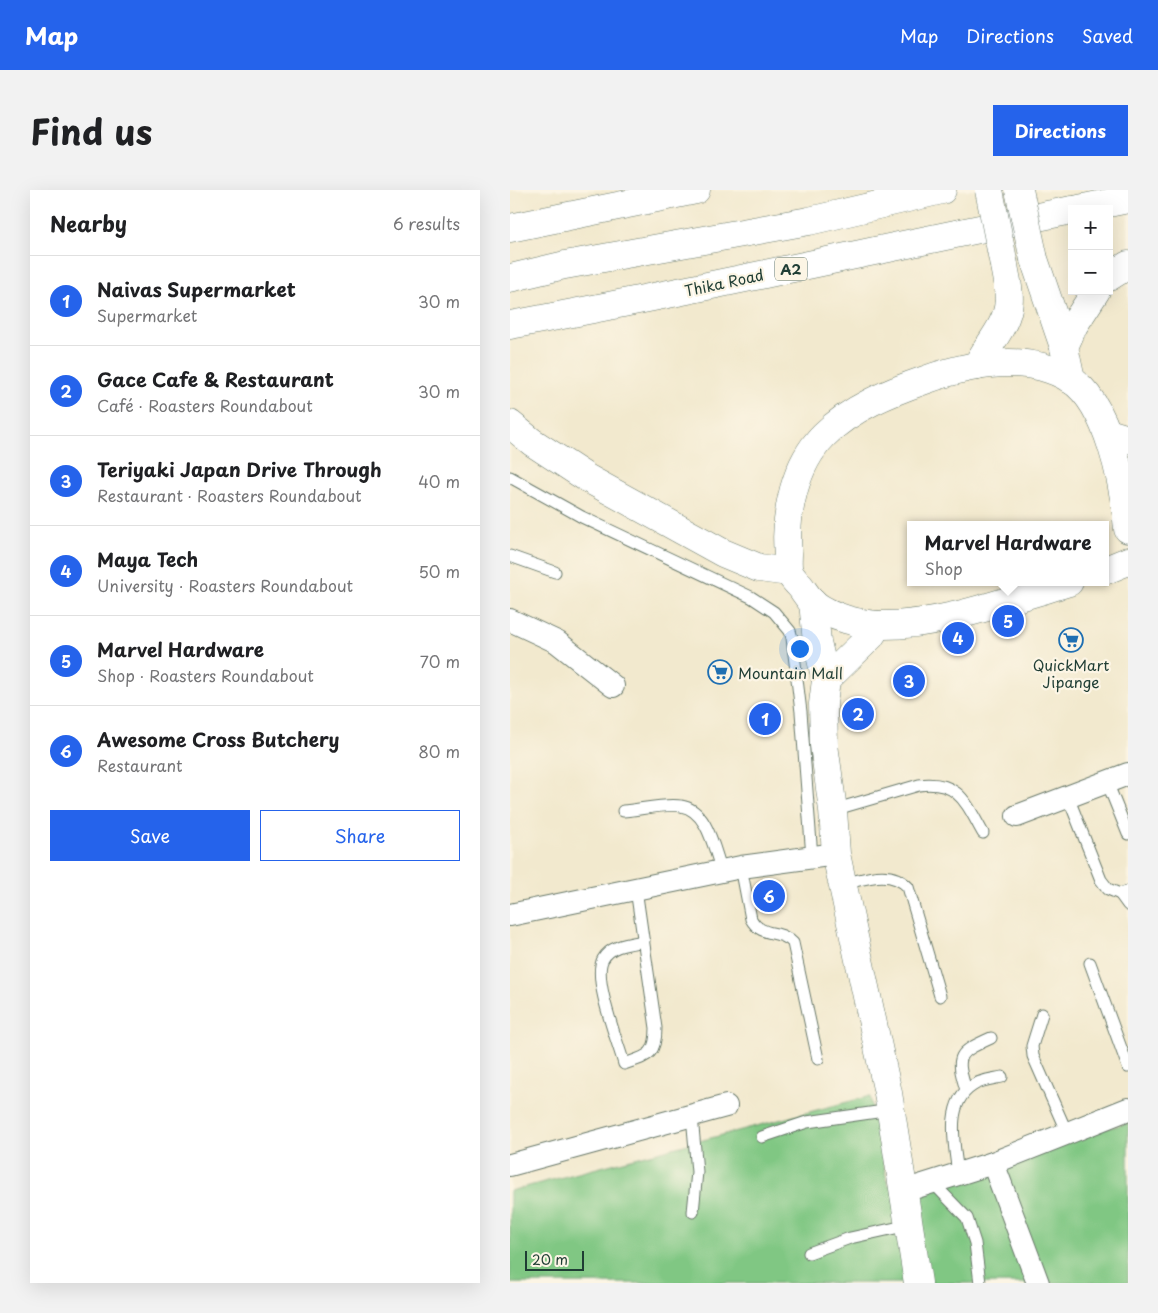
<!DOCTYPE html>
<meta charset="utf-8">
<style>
:root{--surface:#fff;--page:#f2f2f2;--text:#202124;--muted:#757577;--line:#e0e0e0;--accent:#2563eb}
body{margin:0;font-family:"Playpen Sans",sans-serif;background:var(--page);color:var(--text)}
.controls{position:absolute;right:15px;top:15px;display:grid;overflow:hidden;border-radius:0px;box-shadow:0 5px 20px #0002}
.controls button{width:45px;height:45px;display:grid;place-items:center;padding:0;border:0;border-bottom:1px solid var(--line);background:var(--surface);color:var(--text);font:25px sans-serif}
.scale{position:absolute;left:15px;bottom:12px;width:59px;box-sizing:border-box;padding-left:5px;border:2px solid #1f3d34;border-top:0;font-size:14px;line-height:18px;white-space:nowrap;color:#1f3d34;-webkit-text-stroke:4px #fcf5e5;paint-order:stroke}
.you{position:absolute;left:289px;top:458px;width:18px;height:18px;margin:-12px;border:4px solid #fff;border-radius:50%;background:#1a73e8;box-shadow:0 0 0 8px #1a73e833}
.badge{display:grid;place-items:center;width:32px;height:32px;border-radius:50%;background:var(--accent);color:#fff;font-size:16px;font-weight:700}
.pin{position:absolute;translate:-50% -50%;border:2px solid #fff;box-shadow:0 1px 5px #0006}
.popup{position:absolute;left:397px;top:331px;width:202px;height:65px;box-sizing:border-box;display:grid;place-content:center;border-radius:0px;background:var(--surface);filter:drop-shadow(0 1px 4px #0005);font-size:16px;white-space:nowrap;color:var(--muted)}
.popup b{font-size:19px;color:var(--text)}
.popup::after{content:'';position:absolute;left:50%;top:100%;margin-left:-10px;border:10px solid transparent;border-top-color:var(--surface)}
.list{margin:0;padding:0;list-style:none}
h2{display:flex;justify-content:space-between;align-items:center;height:65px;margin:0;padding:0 20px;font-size:21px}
h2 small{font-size:16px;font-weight:400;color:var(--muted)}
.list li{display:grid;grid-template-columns:32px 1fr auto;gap:15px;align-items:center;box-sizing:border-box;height:90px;padding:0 20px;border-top:1px solid var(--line)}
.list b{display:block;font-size:19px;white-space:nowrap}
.list p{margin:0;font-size:16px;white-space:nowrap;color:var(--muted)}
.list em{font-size:16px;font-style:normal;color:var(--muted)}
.actions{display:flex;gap:10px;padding:15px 20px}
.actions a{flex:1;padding:11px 0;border:1px solid var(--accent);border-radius:0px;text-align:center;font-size:18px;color:var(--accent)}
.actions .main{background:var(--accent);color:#fff}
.map{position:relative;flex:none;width:618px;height:1093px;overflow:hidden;border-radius:0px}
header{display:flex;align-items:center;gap:30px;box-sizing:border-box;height:70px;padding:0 25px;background:var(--accent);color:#fff}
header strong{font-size:24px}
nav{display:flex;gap:28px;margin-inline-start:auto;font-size:18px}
.intro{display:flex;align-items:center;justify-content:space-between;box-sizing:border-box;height:120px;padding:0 30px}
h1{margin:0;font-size:35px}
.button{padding:12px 22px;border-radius:0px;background:var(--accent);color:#fff;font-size:18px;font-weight:700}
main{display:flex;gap:30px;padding:0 30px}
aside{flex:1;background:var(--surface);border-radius:0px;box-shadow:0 5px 20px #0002}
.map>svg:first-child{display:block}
</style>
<header>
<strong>Map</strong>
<nav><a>Map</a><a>Directions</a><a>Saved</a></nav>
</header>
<div class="intro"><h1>Find us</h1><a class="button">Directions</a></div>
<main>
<aside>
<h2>Nearby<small>6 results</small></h2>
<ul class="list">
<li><span class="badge">1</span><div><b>Naivas Supermarket</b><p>Supermarket</p></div><em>30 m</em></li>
<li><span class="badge">2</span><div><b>Gace Cafe &amp; Restaurant</b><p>Café · Roasters Roundabout</p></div><em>30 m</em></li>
<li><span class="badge">3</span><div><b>Teriyaki Japan Drive Through</b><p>Restaurant · Roasters Roundabout</p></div><em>40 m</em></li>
<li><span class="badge">4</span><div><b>Maya Tech</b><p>University · Roasters Roundabout</p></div><em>50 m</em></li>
<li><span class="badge">5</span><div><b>Marvel Hardware</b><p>Shop · Roasters Roundabout</p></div><em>70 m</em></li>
<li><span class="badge">6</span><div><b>Awesome Cross Butchery</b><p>Restaurant</p></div><em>80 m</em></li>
</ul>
<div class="actions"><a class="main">Save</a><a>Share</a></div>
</aside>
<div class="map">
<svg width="618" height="1093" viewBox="0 0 618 1093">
<rect width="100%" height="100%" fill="#fcf5e5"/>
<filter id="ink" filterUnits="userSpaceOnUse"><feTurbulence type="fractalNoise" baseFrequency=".02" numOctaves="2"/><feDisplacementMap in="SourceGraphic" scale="10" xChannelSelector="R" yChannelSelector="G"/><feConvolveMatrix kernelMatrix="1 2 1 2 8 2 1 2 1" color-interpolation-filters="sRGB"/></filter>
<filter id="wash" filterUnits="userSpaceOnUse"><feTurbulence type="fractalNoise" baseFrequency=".0096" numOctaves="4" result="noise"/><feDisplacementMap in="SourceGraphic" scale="20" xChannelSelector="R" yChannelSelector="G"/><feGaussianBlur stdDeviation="1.12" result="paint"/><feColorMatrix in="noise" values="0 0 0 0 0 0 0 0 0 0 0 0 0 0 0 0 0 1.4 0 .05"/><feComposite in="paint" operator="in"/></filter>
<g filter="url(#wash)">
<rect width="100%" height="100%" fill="#f2e9ce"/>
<polygon fill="#80c783" stroke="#50825c" points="360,906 378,996 618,933 618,1093 0,1093 0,1001"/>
</g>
<g filter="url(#ink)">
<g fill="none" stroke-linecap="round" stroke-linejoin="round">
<g stroke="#69796a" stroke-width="13">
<g id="service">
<polyline points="0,287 72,327 241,407 264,422 280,441 282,448 291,522 302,667"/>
<polyline points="0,366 45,382"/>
<polyline points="597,592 618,644"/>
<polyline points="558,607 591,690 598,699 610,704 618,701"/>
<path d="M 323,620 L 409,595 C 449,590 456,613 473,643"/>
<path d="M 113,621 C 129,620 156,613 171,616 C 198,620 204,660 212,681"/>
<path d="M 231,677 L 241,729 C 251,748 271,739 283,753 L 308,869"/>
<path d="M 333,694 C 355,689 380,678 398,697 L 430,806"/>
<path d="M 126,699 L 146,838 C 146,866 137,866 114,874 C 108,852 82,788 93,769 C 101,755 119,754 134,751"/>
<polyline points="610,704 618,715"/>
<polyline points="580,773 618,877"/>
<polyline points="532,824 522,856 523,866 557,943"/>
<path d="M 456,900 C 445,865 448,863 481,848"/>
<polyline points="182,926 187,982 183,1022"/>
<polyline points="252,947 297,932 381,920"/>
<path d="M 448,984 C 445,957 434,914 462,896 C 470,890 482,889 492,887"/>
<polyline points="422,992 457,1028 465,1053 470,1093"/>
<polyline points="299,1063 340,1048 399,1035"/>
</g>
</g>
<g stroke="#69796a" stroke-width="24">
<g id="minor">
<polyline points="0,430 47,452 103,496"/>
<polyline points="507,626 618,584"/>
<polyline points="0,725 231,677 326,664"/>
<polyline points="483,973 528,1093"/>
<polyline points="0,975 216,916"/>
<polyline points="394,1001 483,973 618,919"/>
</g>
</g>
<g stroke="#69796a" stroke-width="29">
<g id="tertiary">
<path d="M 467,176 C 476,157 494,139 498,118 C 501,104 496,89 494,75"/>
<polyline points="598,243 618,249"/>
<polyline points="303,412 307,452 316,490 313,514 314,555 323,620 326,664 378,903 408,1093"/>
<polyline points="316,490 360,447 368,435"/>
</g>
</g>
<g stroke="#69796a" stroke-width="29">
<g id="secondary">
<polyline points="0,38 186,0"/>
<polyline points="524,69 554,157 561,190"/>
<polyline points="599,87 618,75"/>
<polyline points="554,157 564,135 586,101"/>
<polyline points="0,234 22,252 77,288 213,363 249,378 279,382"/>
<polyline points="596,380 618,371"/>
<path d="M 559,392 C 500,409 436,435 374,435 C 351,435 322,428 303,413 C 298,408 294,401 290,396 C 286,392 281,386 279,382 C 277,376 278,369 278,364 C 274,324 285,274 314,245 C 341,218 380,202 415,190 C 460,174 517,162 560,189 C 599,214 614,296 618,339"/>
</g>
</g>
<g stroke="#69796a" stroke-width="29">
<g id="trunk">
<polyline points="569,19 618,9"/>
<polyline points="0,88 55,75 299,31 432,0"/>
<path d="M 0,135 C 188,100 374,58 562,20"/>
</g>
</g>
<use href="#service" stroke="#fff" stroke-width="11"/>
<use href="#minor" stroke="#fff" stroke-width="22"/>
<use href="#tertiary" stroke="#fff" stroke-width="28"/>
<use href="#secondary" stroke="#fff" stroke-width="28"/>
<use href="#trunk" stroke="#fff" stroke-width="28"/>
<g stroke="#69796a" stroke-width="29" stroke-linecap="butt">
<g id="secondary-bridge">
<polyline points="479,0 494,75"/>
<polyline points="509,0 524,69"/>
</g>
</g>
<use href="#secondary-bridge" stroke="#fff" stroke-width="28"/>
</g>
</g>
<defs>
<g id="supermarket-ring" transform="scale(1.25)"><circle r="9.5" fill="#fcf5e5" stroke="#1f6fb2" stroke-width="1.5"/><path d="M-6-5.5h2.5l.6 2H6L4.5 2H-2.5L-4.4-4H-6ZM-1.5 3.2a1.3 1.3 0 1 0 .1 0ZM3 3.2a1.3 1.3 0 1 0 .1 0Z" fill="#1f6fb2"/></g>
</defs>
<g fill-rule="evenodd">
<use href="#supermarket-ring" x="561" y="450"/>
<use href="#supermarket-ring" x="210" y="482"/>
</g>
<g text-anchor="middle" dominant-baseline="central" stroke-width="4.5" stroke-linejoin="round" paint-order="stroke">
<rect fill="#fcf5e5" stroke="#617469" stroke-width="1" x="265" y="67.5" width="32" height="23" rx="4"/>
<g font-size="14" font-weight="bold" fill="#1f3d34">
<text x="281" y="79">A2</text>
</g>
<g font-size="15" fill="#1f3d34" stroke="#fcf5e5">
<text transform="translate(214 92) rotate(-12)">Thika Road</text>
</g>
<g font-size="15" fill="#1f3d34" stroke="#fcf5e5">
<text x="561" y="474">QuickMart<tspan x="561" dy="17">Jipange</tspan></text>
<text x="228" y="482" text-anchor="start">Mountain Mall</text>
</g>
</g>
</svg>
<div class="controls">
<button>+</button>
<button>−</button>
</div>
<div class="scale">20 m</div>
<div class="you"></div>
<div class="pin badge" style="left:255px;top:529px">1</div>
<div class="pin badge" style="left:348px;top:524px">2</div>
<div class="pin badge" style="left:399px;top:491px">3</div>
<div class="pin badge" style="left:448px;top:448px">4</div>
<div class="pin badge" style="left:498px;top:431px">5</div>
<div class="popup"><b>Marvel Hardware</b>Shop</div>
<div class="pin badge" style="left:259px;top:706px">6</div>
</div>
</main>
